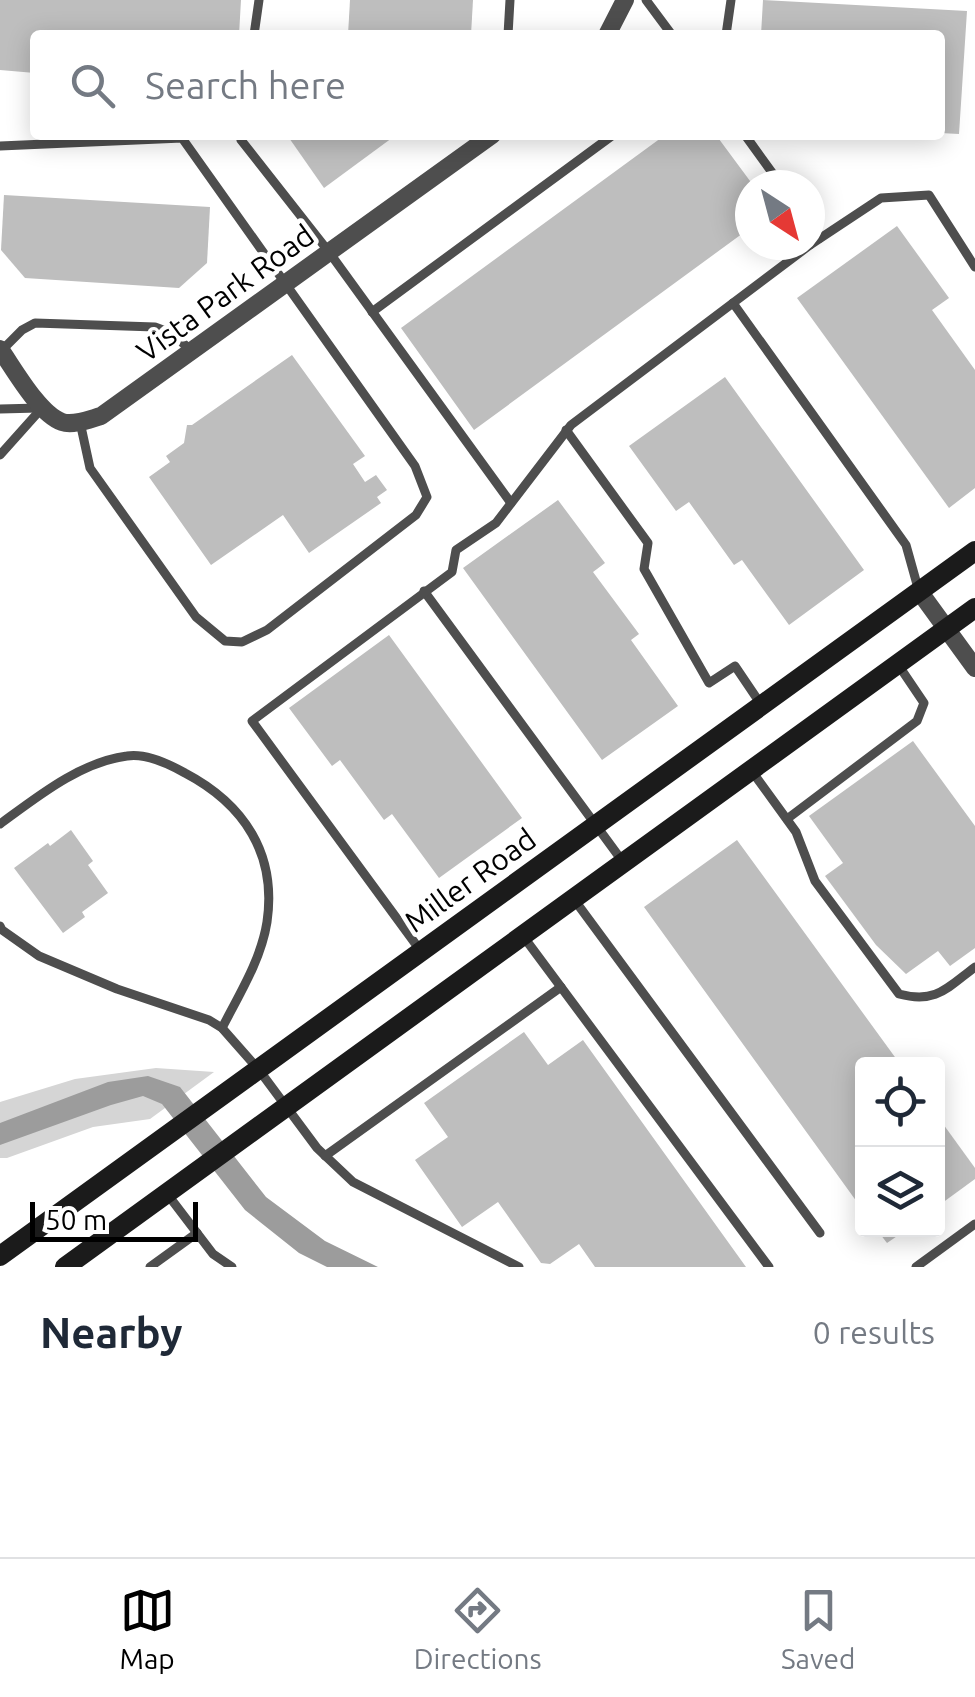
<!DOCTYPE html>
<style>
:root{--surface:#fff;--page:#f2f2f3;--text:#1f2937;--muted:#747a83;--line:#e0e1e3;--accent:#000}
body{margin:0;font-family:Ubuntu,sans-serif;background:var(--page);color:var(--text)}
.controls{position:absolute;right:30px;bottom:30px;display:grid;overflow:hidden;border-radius:10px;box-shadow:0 5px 25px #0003}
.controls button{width:90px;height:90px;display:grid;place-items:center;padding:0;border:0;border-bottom:2px solid var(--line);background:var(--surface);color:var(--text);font:50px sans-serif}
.compass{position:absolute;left:735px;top:170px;width:90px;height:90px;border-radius:50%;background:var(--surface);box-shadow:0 5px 25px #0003;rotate:144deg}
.scale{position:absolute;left:30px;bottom:25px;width:168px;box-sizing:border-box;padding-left:10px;border:5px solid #000;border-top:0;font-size:28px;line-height:35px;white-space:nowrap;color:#000;-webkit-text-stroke:8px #fff;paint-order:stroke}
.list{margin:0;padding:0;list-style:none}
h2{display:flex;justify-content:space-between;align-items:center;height:130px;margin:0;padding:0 40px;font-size:42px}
h2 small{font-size:32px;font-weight:400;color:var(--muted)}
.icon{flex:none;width:55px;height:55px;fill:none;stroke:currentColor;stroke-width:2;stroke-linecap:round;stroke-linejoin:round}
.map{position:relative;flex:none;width:975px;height:1267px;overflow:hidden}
.search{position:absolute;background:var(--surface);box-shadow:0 5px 25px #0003;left:30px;right:30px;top:30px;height:110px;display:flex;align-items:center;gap:25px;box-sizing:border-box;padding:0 35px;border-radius:10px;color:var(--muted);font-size:38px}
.sheet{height:290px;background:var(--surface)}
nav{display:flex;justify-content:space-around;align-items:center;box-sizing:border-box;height:140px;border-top:2px solid var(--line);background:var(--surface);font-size:28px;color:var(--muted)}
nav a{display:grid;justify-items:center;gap:5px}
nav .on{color:var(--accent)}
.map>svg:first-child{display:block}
</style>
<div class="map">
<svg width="975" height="1267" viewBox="0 0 975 1267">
<rect width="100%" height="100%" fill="#fff"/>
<polygon fill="#d5d5d5" points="156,1068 214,1072 150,1119 93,1127 7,1158 0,1158 0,1102 75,1079"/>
<polygon fill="#9c9c9c" points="148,1076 180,1087 266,1197 325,1241 378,1267 327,1267 299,1253 245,1210 162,1104 143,1096 111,1105 0,1145 0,1123 108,1082"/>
<g fill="#bebebe">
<polygon points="0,0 241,0 239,35 35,35 35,73 0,70"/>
<polygon points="350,0 473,0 471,35 348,35"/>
<polygon points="763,0 967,11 959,134 940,133 940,35 761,35"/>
<polygon points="287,135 396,135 324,188"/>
<polygon points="665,135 716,135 753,185 750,185 750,228 474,430 401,328"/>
<polygon points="4,195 210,207 207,263 179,288 25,278 1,250"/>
<polygon points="897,226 949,298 932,310 975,370 975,488 949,508 797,298"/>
<polygon points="292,355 365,456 353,464 365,482 376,475 387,490 377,497 381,503 309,553 283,515 211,565 149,477 170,462 166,456 184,443 187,425 192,425"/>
<polygon points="725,377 864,570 789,625 742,560 734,565 689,502 676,511 629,446"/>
<polygon points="558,500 605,563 593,572 639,634 631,640 678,706 602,760 463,568"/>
<polygon points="389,635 522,818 439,878 392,814 384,820 340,760 332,766 289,708"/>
<polygon points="913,741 975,826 975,948 950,966 938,951 906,974 876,945 825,876 843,863 809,816"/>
<polygon points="71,830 93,861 88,865 108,893 82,912 85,917 63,933 14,868 48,843 50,846"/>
<polygon points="737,840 900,1064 862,1064 862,1209 644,907"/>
<polygon points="524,1032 548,1065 583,1040 746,1267 595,1267 579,1244 550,1264 541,1263 498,1202 462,1227 415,1160 448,1137 424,1103"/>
<polygon points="938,1117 975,1168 975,1179 938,1206"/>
<polygon points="877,1230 906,1230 887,1243"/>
</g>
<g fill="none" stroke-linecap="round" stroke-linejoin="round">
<g stroke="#4e4e4e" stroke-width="9">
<polyline points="646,0 672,35"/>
<polyline points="254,35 259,0"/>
<polyline points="508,35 510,0"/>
<polyline points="726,35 731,0"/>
<polyline points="240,135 241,140 329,252 511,503"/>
<polyline points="745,135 781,185"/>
<polyline points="0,146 182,138 415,466 427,497 416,515 267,630 242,642 225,641 196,617 90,468 80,422"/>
<polyline points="810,224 820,238"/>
<polyline points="810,245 881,198 929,195 975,267"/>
<polyline points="733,303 906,545 918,588"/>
<polyline points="372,312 613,135"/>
<polyline points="1,351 22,330 35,323 155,327 171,333 192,351"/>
<polyline points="0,409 39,408"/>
<polyline points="566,430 648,543 644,569 709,683 735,666 760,703"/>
<polyline points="0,455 42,408"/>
<polyline points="424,591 623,862"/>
<path d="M 751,770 L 796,832 L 815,881 L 899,994 C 936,1004 947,988 975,967"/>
<polyline points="787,819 917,721 924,703 899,666"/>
<path d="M 0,824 C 37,797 80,762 127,756 C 145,753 169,764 185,773 C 244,804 277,854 267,922 C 261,960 239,995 222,1028"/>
<polyline points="573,898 820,1233"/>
<polyline points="0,926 2,930 39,956 117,989 209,1020 222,1028 259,1070 317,1148 353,1182 519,1267"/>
<polyline points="523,936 769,1267"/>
<polyline points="420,950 252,721 452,572 456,550 496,523 571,425 810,245"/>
<polyline points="325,1156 561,987"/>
<polyline points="168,1195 213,1254 232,1267"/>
<polyline points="150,1267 197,1233"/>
<polyline points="916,1267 975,1224"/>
</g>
<g stroke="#4e4e4e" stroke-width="18">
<polyline points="607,35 625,0"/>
<path d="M 0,349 C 14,369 39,414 62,422 C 73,426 90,419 101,416 L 492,135"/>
<polyline points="919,591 975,668"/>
</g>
<g stroke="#1b1b1b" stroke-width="20">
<polyline points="0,1256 975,551"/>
<polyline points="65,1267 975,608"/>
</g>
</g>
<g text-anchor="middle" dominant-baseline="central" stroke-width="9" stroke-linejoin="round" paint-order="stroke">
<g font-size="30" fill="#000" stroke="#fff">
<text transform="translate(225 293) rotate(-36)">Vista Park Road</text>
<text transform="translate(470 880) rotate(-36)">Miller Road</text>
</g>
</g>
</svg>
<div class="controls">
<button><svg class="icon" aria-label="locate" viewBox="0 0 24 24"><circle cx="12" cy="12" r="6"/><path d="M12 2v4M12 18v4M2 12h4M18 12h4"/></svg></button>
<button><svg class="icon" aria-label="layers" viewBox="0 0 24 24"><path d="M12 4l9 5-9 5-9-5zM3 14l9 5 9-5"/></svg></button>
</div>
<svg class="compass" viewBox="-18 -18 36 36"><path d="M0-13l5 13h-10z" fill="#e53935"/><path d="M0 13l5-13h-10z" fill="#747a83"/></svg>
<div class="scale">50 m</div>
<div class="search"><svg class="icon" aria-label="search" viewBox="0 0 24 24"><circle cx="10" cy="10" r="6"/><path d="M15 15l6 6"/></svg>Search here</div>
</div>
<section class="sheet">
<h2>Nearby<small>0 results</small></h2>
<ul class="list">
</ul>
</section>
<nav>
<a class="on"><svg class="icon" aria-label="map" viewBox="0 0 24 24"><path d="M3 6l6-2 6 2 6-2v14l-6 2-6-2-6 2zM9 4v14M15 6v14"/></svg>Map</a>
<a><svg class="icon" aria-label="directions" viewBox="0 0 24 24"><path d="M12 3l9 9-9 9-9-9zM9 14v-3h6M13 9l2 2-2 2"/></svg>Directions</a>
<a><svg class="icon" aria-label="saved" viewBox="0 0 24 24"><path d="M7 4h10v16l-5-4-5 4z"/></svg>Saved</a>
</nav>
